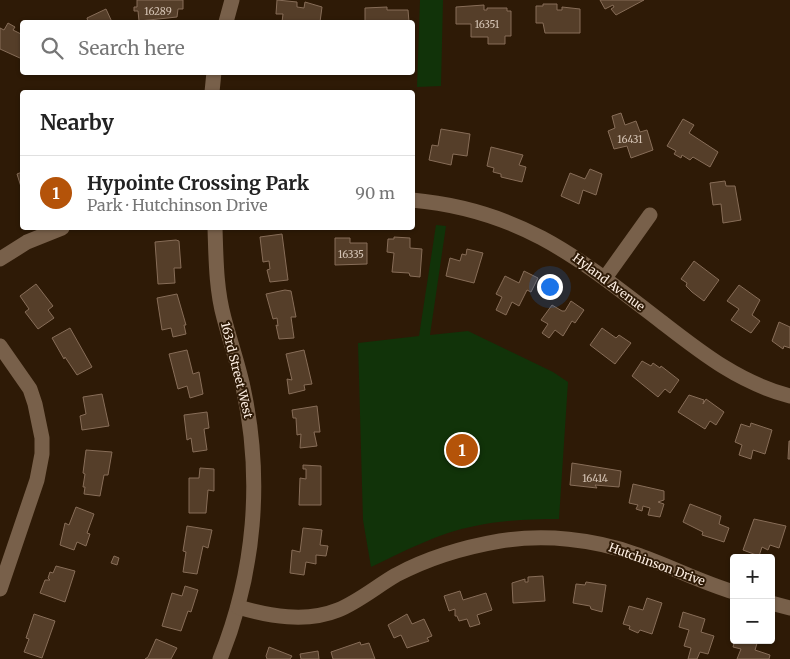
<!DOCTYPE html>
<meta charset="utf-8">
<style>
:root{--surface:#fff;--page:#f6f6f6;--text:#222;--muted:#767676;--line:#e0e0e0;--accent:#b45309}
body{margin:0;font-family:Merriweather,serif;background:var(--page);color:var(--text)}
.controls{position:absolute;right:15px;bottom:15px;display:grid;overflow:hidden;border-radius:5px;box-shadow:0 1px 4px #0004}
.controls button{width:45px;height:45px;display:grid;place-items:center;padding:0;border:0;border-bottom:1px solid var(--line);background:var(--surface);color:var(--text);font:25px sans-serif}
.you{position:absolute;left:549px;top:286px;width:18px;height:18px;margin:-12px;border:4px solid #fff;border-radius:50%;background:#1a73e8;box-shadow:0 0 0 8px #1a73e833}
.badge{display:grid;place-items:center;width:32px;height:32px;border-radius:50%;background:var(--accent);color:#fff;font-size:16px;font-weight:700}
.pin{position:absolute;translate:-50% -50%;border:2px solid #fff;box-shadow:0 1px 5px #0006}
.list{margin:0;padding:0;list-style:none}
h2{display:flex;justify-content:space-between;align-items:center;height:65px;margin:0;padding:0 20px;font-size:21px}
h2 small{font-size:16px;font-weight:400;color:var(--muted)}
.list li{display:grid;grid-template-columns:32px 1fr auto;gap:15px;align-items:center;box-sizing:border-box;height:75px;padding:0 20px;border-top:1px solid var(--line)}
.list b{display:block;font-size:19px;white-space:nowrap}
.list p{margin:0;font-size:16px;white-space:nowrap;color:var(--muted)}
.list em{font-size:16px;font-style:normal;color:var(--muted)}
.icon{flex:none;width:28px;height:28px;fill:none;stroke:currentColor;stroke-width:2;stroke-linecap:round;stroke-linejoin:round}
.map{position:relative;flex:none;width:790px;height:659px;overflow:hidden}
.search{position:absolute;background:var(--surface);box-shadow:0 1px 4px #0004;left:20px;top:20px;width:395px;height:55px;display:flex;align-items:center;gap:12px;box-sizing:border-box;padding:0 18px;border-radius:5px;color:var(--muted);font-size:19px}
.panel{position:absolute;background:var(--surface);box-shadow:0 1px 4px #0004;left:20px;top:90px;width:395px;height:140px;border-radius:5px}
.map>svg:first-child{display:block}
</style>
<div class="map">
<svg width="790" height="659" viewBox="0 0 790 659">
<rect width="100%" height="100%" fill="#2e1a06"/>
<g fill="#113309">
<polygon points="420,0 443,0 441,86 417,87"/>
<path d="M 436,225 L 446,226 L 430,335 L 468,331 L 553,372 L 568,382 L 559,519 C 531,519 503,520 475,526 C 438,533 405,551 371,567 L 363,520 L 358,343 L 419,336 Z"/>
</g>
<g fill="#553e29" stroke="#876d58">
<polygon points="137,0 183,0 183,9 178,9 177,17 139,21 138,11 134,11 134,7 137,7"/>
<polygon points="277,0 297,2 297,7 304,8 305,2 322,7 320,22 282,22 283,14 276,14"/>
<polygon points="600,0 644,0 616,15 611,9 614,7 613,5 605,9"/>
<polygon points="543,4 557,4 557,10 562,10 562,7 580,9 580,33 545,33 543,23 536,23 536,6 543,6"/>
<polygon points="484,5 484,10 487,10 487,8 507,8 507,11 511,11 511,36 505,36 505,44 488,44 488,37 471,37 471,24 456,24 456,7"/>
<polygon points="387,7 387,10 408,10 409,22 365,22 365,8"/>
<polygon points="106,9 112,22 88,22 87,18"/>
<polygon points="8,23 15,27 13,30 21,34 22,31 22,59 0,49 0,28 4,30"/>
<polygon points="621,113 625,125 636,121 640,132 647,130 653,150 631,158 627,146 614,149 608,131 615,128 612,116"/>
<polygon points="683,119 694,125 689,133 718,152 710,167 693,157 690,160 682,155 681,158 674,154 676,151 667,146"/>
<polygon points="441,129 470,134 467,156 453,154 451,165 429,160 432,145 438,146"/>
<polygon points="491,147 523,155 519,165 526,167 522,182 501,177 501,174 493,172 494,168 487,166"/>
<polygon points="590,169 602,174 596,195 583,190 579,204 561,196 570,173 585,179"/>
<polygon points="22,172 22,190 17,174"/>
<polygon points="725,181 726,186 735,186 741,220 723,223 721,204 713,205 710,183"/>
<polygon points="282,234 288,280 270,282 267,270 270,269 269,261 263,262 260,237"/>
<polygon points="394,237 410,238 410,248 422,249 420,277 410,276 409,273 392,272 394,253 387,252 388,239 394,239"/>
<polygon points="335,238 350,238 350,243 367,243 367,264 335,265"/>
<polygon points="176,240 179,241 181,268 174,268 175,283 158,284 155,242"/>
<polygon points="467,249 483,253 474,283 446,276 450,258 460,261 462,254 466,255"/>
<polygon points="694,261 719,280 704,301 692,292 686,286 687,283 681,279"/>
<polygon points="524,271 538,278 531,292 527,290 519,306 512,302 506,315 496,310 502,297 496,294 505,276 519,283"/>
<polygon points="36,284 53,306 48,310 54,318 38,329 25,312 29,309 20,296"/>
<polygon points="739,285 760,300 752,315 760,321 751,333 731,320 739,309 727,301"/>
<polygon points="285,290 291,291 296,317 291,317 294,338 279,339 276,325 278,326 277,318 273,319 266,294"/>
<polygon points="177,294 186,325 184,325 186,334 173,337 171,328 162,330 157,298"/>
<polygon points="571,301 584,310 575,323 572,321 563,336 555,330 549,338 542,333 548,324 541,320 552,305 562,311 565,311"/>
<polygon points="779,322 790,327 790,348 784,346 783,349 772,341"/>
<polygon points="70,328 92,367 77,375 65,357 64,359 52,338"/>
<polygon points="602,328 616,338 619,335 631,343 615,364 590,345"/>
<polygon points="187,350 193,374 199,372 203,394 190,398 187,386 178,389 169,354"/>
<polygon points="304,350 312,384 304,385 305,390 289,394 287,379 292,380 286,354"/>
<polygon points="642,361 651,366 653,363 660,368 661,366 679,380 670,393 665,389 658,397 632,376"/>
<polygon points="102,394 109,426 82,430 80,416 86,414 83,397"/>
<polygon points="689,395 704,400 703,404 706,399 724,412 716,425 710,421 705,429 678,412"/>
<polygon points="317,406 320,432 314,432 317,446 300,448 301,434 297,435 296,418 293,418 292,410"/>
<polygon points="207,412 209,428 204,429 207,450 193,452 191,438 187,440 184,415"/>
<polygon points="751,423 772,430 765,454 753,450 751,459 739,455 742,445 735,442 741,424 750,427"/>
<polygon points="789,441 790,441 790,459 788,459"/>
<polygon points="86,450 112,452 108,475 104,475 100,496 84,494 85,487 83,487 85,474 83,473"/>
<polygon points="572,463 621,471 619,487 595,485 597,488 570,485"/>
<polygon points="303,465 321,466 321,505 299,505 300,478 306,479 306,469 303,469"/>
<polygon points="200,468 214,469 214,491 208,490 206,513 189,513 189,478 199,478"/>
<polygon points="633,484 664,491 664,500 658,502 664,504 660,517 648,515 650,508 643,506 642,511 636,509 638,505 629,503"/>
<polygon points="690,504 721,516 719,524 729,528 724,542 702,535 703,532 683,522"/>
<polygon points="76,507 94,514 87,533 90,534 86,546 77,542 74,550 60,545 65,523 69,525"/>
<polygon points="754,519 786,526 779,548 770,545 768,550 762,547 759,556 743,550"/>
<polygon points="187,526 212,530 208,548 203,546 197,574 183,572 186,552 183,551"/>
<polygon points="303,528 322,530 320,545 328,546 326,556 316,555 316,564 306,562 304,575 290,573 292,550 300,552"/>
<polygon points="114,556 119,558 117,565 111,563"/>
<polygon points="56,566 75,571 65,602 40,593 45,580 50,580 48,578 50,572 53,573"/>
<polygon points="543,576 545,601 513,603 512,583 525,579 525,582 528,582 528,577"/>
<polygon points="586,582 606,585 602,612 591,609 590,606 573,603 576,584 585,585"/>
<polygon points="185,586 198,590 191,612 188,611 181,631 162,626 172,593 182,596"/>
<polygon points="460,591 463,600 486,593 492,610 477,615 480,624 470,627 467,619 459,621 457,616 455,616 455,609 449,611 444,596"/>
<polygon points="647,598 662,603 652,634 640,630 638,633 629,629 630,626 623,624 629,606 643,610"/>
<polygon points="683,612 705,619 701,632 714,636 708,654 700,652 697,659 688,659 691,648 684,646 689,630 679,627"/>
<polygon points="34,614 55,621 42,658 24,652 29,639 26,638"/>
<polygon points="407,614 412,624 424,619 432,636 427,638 429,641 407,648 401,635 394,638 388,625"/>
<polygon points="156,639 177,648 171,659 145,659 148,657"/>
<polygon points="735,640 758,640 755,650 770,655 769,659 737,659 741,649 733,647"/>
<polygon points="360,642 361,645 369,643 375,659 333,659 331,652"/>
<polygon points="269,647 292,656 290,659 267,659 266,656"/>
<polygon points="318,651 319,659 301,659 300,654"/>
</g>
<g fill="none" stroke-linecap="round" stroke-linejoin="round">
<g stroke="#78604a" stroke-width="15">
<polyline points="226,22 232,0"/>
<polyline points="212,92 214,72"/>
<path d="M 412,200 C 522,210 580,259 663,323 C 703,354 740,383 790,396"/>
<path d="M 215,228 C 216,258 216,289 224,318 C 230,341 238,364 243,387 C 263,479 255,572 220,659"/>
<polyline points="0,259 27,242 62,228"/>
<polyline points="605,278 650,215"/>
<polyline points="0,346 30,389 35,404 42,438 42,454 37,480 0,589"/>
<polyline points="771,603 790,608"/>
<path d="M 238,607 C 269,616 306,623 338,610 C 358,602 377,586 396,575 C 428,558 465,547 500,541 C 545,534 593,539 635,554 C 668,565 700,582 734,592"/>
</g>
</g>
<g text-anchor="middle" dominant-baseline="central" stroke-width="4" stroke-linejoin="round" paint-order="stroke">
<g font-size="10" fill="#d4c3b4">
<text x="158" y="11">16289</text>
<text x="487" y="24">16351</text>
<text x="630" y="139">16431</text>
<text x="351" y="254">16335</text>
<text x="595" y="478">16414</text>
</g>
<g font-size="12" fill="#feefe3" stroke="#2e1a06">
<text transform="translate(609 282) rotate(37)">Hyland Avenue</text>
<text transform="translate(237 370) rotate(76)">163rd Street West</text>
<text transform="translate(657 564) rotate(20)">Hutchinson Drive</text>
</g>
</g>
</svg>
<div class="controls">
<button>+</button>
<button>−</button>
</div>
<div class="you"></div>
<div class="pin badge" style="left:462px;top:450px">1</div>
<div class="search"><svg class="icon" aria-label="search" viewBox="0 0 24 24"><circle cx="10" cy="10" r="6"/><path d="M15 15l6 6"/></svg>Search here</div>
<section class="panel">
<h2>Nearby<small></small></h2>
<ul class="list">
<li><span class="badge">1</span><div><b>Hypointe Crossing Park</b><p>Park · Hutchinson Drive</p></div><em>90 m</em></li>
</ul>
</section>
</div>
